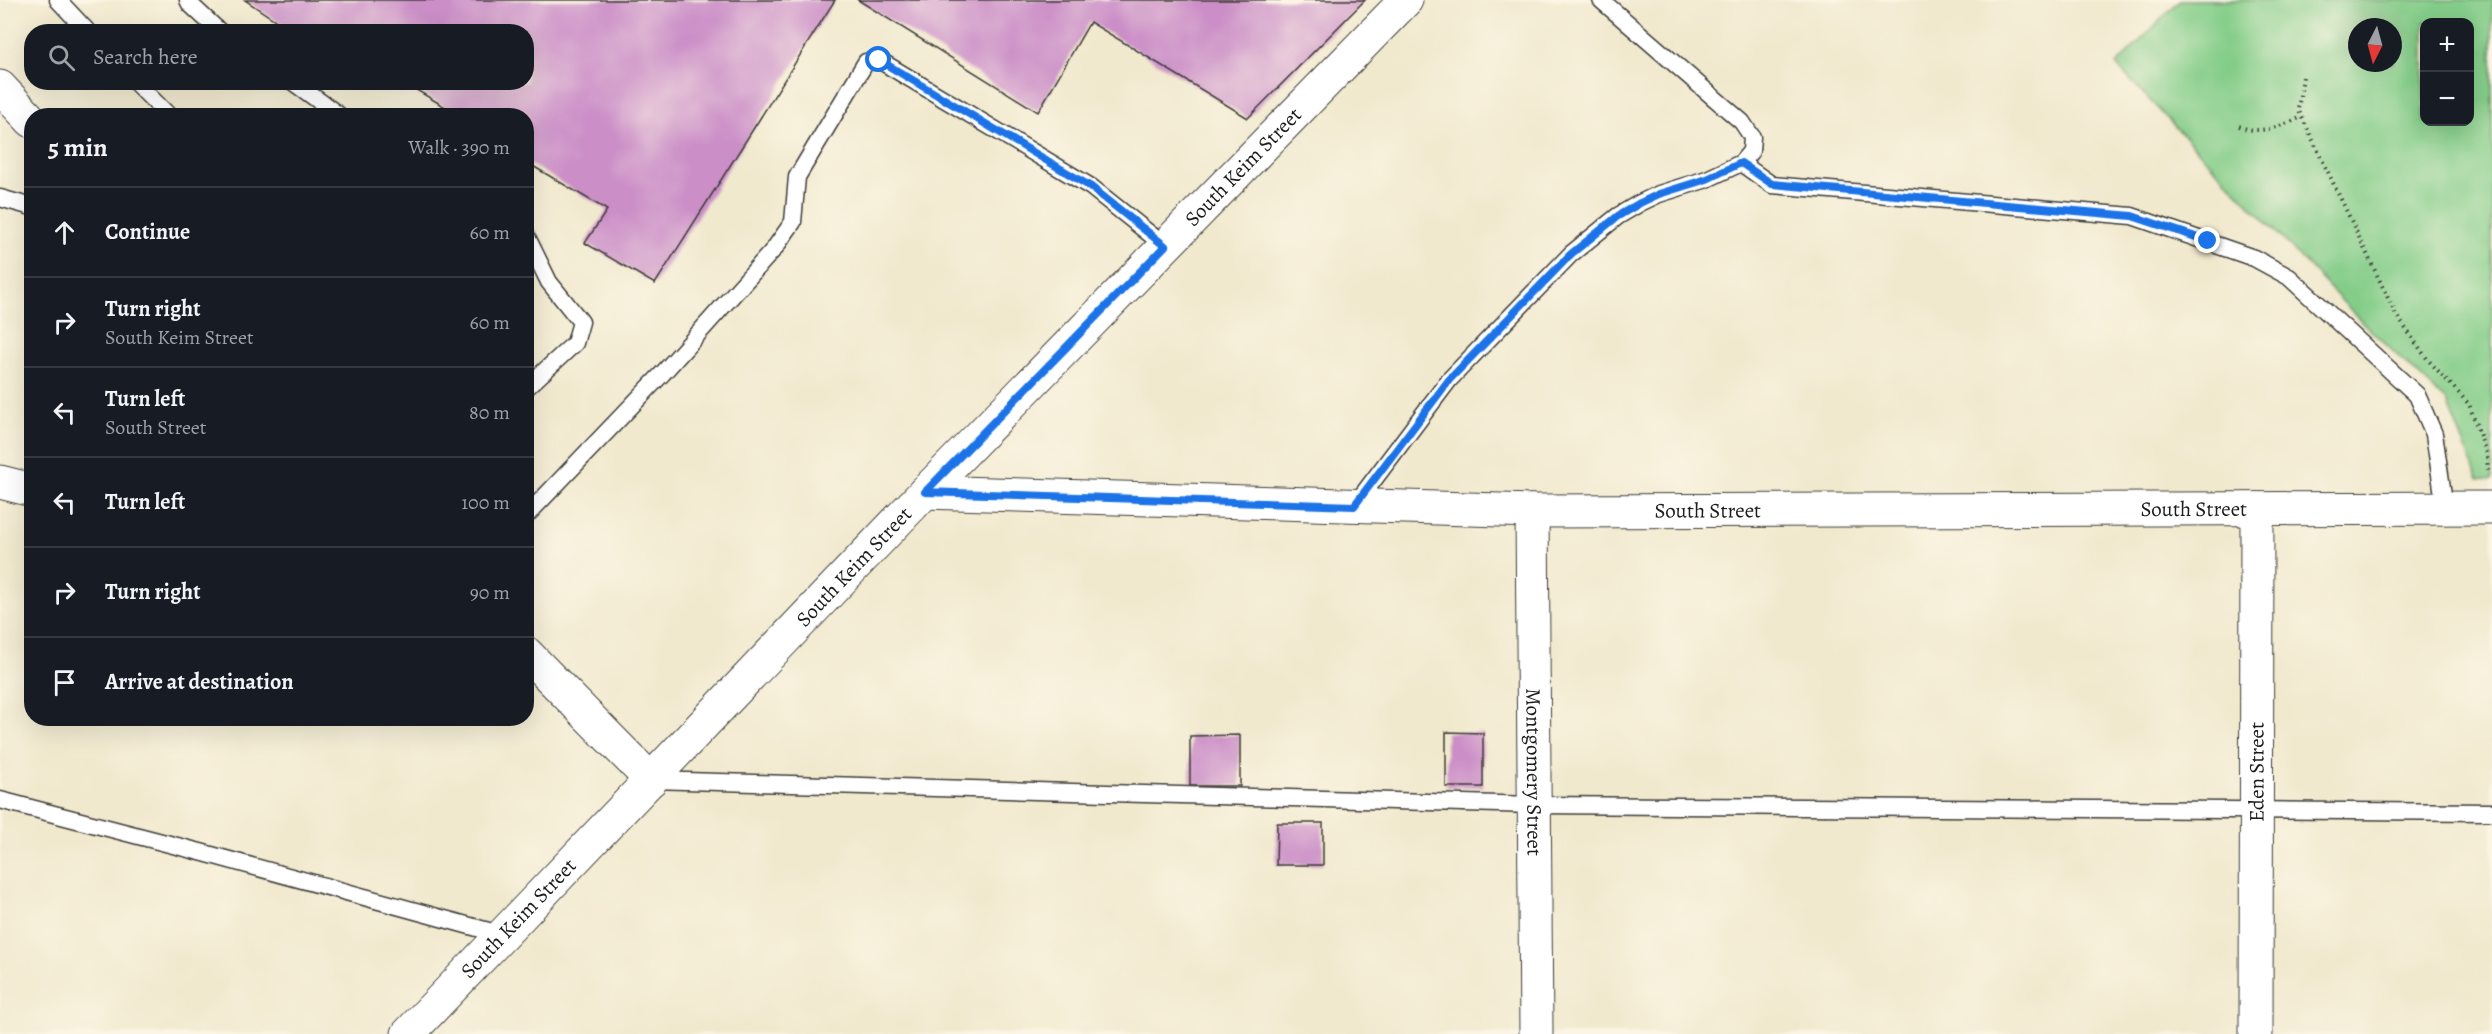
<!DOCTYPE html>
<meta charset="utf-8">
<style>
:root{--surface:#171b24;--page:#242831;--text:#f1f3f6;--muted:#9ea1a6;--line:#363941}
body{margin:0;font-family:Alegreya,serif;background:var(--page);color:var(--text)}
.controls{position:absolute;right:18px;top:18px;display:grid;overflow:hidden;border-radius:12px;box-shadow:0 6px 24px #0002}
.controls button{width:54px;height:54px;display:grid;place-items:center;padding:0;border:0;border-bottom:2px solid var(--line);background:var(--surface);color:var(--text);font:30px sans-serif}
.compass{position:absolute;left:2348px;top:18px;width:54px;height:54px;border-radius:50%;background:var(--surface);box-shadow:0 6px 24px #0002;rotate:186deg}
.stop{position:absolute;width:18px;height:18px;margin:-14px;border:4px solid #1a73e8;border-radius:50%;background:#fff}
.stop.end{background:#1a73e8;border-color:#fff;box-shadow:0 2px 6px #0008}
.list{margin:0;padding:0;list-style:none}
h2{display:flex;justify-content:space-between;align-items:center;height:78px;margin:0;padding:0 24px;font-size:26px}
h2 small{font-size:20px;font-weight:400;color:var(--muted)}
.list li{display:grid;grid-template-columns:39px 1fr auto;gap:18px;align-items:center;box-sizing:border-box;height:90px;padding:0 24px;border-top:2px solid var(--line)}
.list b{display:block;font-size:22px;white-space:nowrap}
.list p{margin:0;font-size:20px;white-space:nowrap;color:var(--muted)}
.list em{font-size:20px;font-style:normal;color:var(--muted)}
.icon{flex:none;width:33px;height:33px;fill:none;stroke:currentColor;stroke-width:2;stroke-linecap:round;stroke-linejoin:round}
.map{position:relative;flex:none;width:2492px;height:1034px;overflow:hidden}
.search{position:absolute;background:var(--surface);box-shadow:0 6px 24px #0002;left:24px;top:24px;width:510px;height:66px;display:flex;align-items:center;gap:15px;box-sizing:border-box;padding:0 21px;border-radius:24px;color:var(--muted);font-size:22px}
.panel{position:absolute;background:var(--surface);box-shadow:0 6px 24px #0002;left:24px;top:108px;width:510px;height:618px;border-radius:24px}
.map>svg:first-child{display:block}
</style>
<div class="map">
<svg width="2492" height="1034" viewBox="0 0 2492 1034">
<rect width="100%" height="100%" fill="#fcf5e5"/>
<filter id="ink" filterUnits="userSpaceOnUse"><feTurbulence type="fractalNoise" baseFrequency=".0167" numOctaves="2"/><feDisplacementMap in="SourceGraphic" scale="12" xChannelSelector="R" yChannelSelector="G"/><feConvolveMatrix kernelMatrix="1 2 1 2 8 2 1 2 1" color-interpolation-filters="sRGB"/></filter>
<filter id="wash" filterUnits="userSpaceOnUse"><feTurbulence type="fractalNoise" baseFrequency=".008" numOctaves="4" result="noise"/><feDisplacementMap in="SourceGraphic" scale="24" xChannelSelector="R" yChannelSelector="G"/><feGaussianBlur stdDeviation="1.35" result="paint"/><feColorMatrix in="noise" values="0 0 0 0 0 0 0 0 0 0 0 0 0 0 0 0 0 1.4 0 .05"/><feComposite in="paint" operator="in"/></filter>
<g filter="url(#wash)">
<rect width="100%" height="100%" fill="#f1e9ce"/>
<path fill="#84cd89" stroke="#507452" stroke-width="1.5" fill-rule="evenodd" d="M 2180,0 L 2492,0 L 2492,480 L 2478,479 L 2447,402 L 2365,325 L 2116,65 ZM 2424,22 L 2470,22 L 2470,122 L 2424,122 ZM 2357,27 L 2393,27 L 2393,63 L 2357,63 Z"/>
<g id="blocks">
<g fill="#cb8ec7">
<polygon points="245,0 835,0 655,284 585,243 607,210 526,162 526,116 449,116 452,111 403,82 526,82 526,32 293,32"/>
<polygon points="858,0 1365,0 1248,118 1090,22 1038,112"/>
<polygon points="1446,732 1483,733 1483,787 1446,787"/>
<polygon points="1240,735 1240,786 1190,786 1190,736"/>
<polygon points="1277,823 1323,823 1323,865 1276,865"/>
</g>
</g>
</g>
<g filter="url(#ink)">
<use href="#blocks" fill-opacity="0" stroke="#3c3b37" stroke-width="1.5"/>
<g fill="none" stroke-linecap="round" stroke-linejoin="round">
<g stroke="#3c3b37" stroke-width="19">
<g id="service">
<polyline points="58,0 88,32"/>
<polyline points="188,0 190,4 220,32"/>
<polyline points="135,82 169,116"/>
<polyline points="293,82 340,116"/>
<polyline points="1741,163 1772,185 2132,216 2254,258 2289,277 2417,395 2434,434 2445,508"/>
<polyline points="0,198 32,207"/>
<polyline points="526,235 549,282 581,322 575,343 526,388"/>
<polyline points="1354,506 1449,380 1571,254 1618,216 1640,203 1659,194 1707,179 1741,163 1751,151 1752,137 1742,122 1601,0"/>
<polyline points="526,516 663,373 774,249 793,222 797,177 866,62 879,60 1091,187 1165,246"/>
<polyline points="651,780 1534,805 2492,812"/>
<polyline points="0,800 204,853 503,935"/>
</g>
</g>
<g stroke="#3c3b37" stroke-width="35">
<g id="minor">
<polyline points="0,87 32,121"/>
<polyline points="0,482 32,490"/>
<path id="s1" d="M 925,492 L 1532,511 L 2492,508"/>
<path id="s2" d="M 1532,511 L 1536,1034"/>
<polyline points="526,653 651,780"/>
<path id="s3" d="M 2256,1034 L 2257,509"/>
</g>
</g>
<g stroke="#3c3b37" stroke-width="35">
<g id="tertiary">
<path id="s4" d="M 408,1034 L 925,492 L 1406,0"/>
</g>
</g>
<g stroke="#3c3b37" stroke-width="4" stroke-dasharray="1.5 4.5" stroke-linecap="butt">
<polyline points="2303,77 2298,109 2396,315 2428,360 2469,404 2487,456 2488,474"/>
<path d="M 2239,126 C 2259,136 2284,125 2302,117"/>
</g>
<use href="#service" stroke="#fff" stroke-width="16"/>
<use href="#minor" stroke="#fff" stroke-width="33"/>
<use href="#tertiary" stroke="#fff" stroke-width="33"/>
</g>
</g>
<g fill="none" stroke-linecap="round" stroke-linejoin="round" filter="url(#ink)">
<polyline stroke="#1a73e8" stroke-width="8" points="879,60 1091,187 1165,246 925,492 1354,506 1449,380 1571,254 1618,216 1640,203 1659,194 1707,179 1741,163 1772,184 2132,216 2208,241"/>
</g>
<g text-anchor="middle" dominant-baseline="central" stroke-width="4.5" stroke-linejoin="round" paint-order="stroke">
<g font-size="21" fill="#1c1c1c" stroke="#fcf5e5">
<text stroke="none"><textPath href="#s4" startOffset="1204">South Keim Street</textPath></text>
<text stroke="none"><textPath href="#s1" startOffset="1269">South Street</textPath></text>
<text stroke="none"><textPath href="#s1" startOffset="783">South Street</textPath></text>
<text stroke="none"><textPath href="#s4" startOffset="646">South Keim Street</textPath></text>
<text stroke="none"><textPath href="#s2" startOffset="261">Montgomery Street</textPath></text>
<text stroke="none"><textPath href="#s3" startOffset="262">Eden Street</textPath></text>
<text stroke="none"><textPath href="#s4" startOffset="160">South Keim Street</textPath></text>
</g>
</g>
</svg>
<div class="controls">
<button>+</button>
<button>−</button>
</div>
<svg class="compass" viewBox="-18 -18 36 36"><path d="M0-13l5 13h-10z" fill="#e53935"/><path d="M0 13l5-13h-10z" fill="#9ea1a6"/></svg>
<div class="stop" style="left:879px;top:60px"></div>
<div class="stop end" style="left:2208px;top:241px"></div>
<div class="search"><svg class="icon" aria-label="search" viewBox="0 0 24 24"><circle cx="10" cy="10" r="6"/><path d="M15 15l6 6"/></svg>Search here</div>
<section class="panel">
<h2>5 min<small>Walk · 390 m</small></h2>
<ul class="list">
<li><svg class="icon" aria-label="ahead" viewBox="0 0 24 24"><path d="M12 20V5M6 11l6-6 6 6"/></svg><div><b>Continue</b></div><em>60 m</em></li>
<li><svg class="icon" aria-label="right" viewBox="0 0 24 24"><path d="M7 20v-9h11M14 6l5 5-5 5"/></svg><div><b>Turn right</b><p>South Keim Street</p></div><em>60 m</em></li>
<li><svg class="icon" aria-label="left" viewBox="0 0 24 24"><path d="M17 20v-9H6M10 6l-5 5 5 5"/></svg><div><b>Turn left</b><p>South Street</p></div><em>80 m</em></li>
<li><svg class="icon" aria-label="left" viewBox="0 0 24 24"><path d="M17 20v-9H6M10 6l-5 5 5 5"/></svg><div><b>Turn left</b></div><em>100 m</em></li>
<li><svg class="icon" aria-label="right" viewBox="0 0 24 24"><path d="M7 20v-9h11M14 6l5 5-5 5"/></svg><div><b>Turn right</b></div><em>90 m</em></li>
<li><svg class="icon" aria-label="arrive" viewBox="0 0 24 24"><path d="M6 21V4h12l-3 4 3 4H6"/></svg><div><b>Arrive at destination</b></div></li>
</ul>
</section>
</div>
